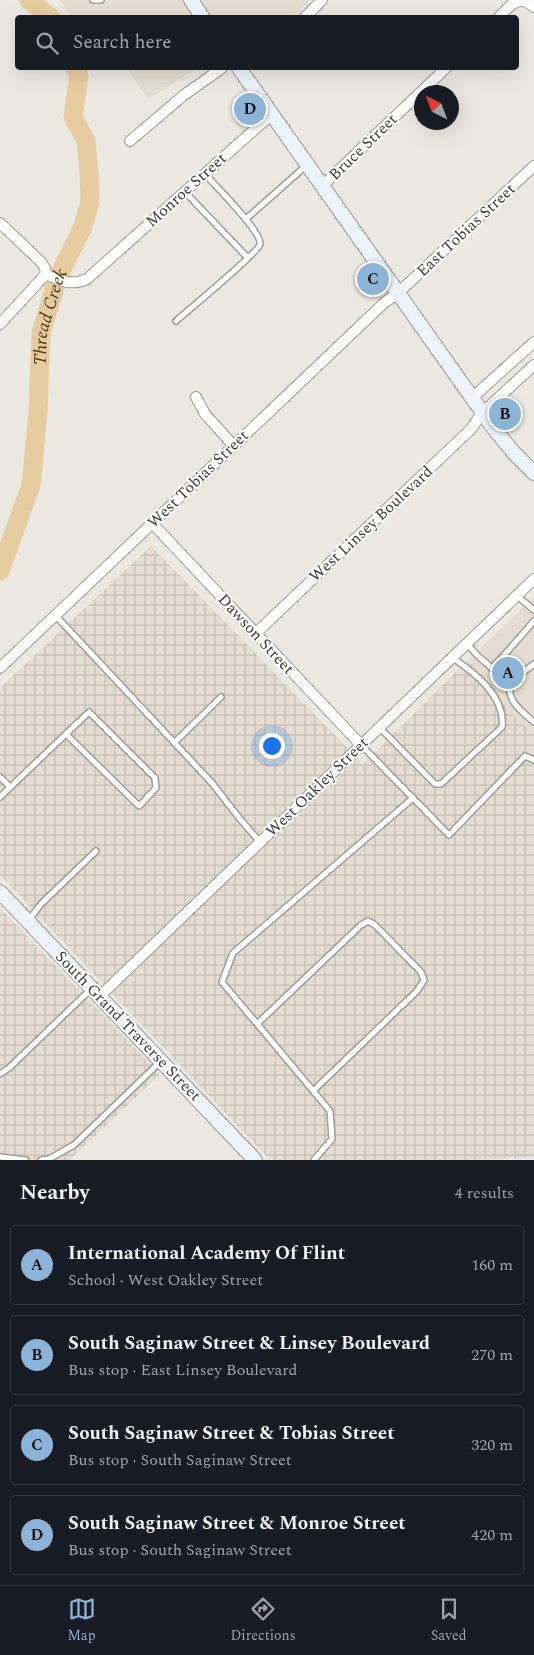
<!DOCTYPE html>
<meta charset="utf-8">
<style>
:root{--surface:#171b24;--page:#20242c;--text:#f1f3f6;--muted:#9ea1a6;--line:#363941;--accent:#8cb3d8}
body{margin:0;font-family:Spectral,serif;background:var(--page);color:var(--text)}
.compass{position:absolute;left:414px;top:85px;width:45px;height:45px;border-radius:50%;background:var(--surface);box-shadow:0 5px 20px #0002;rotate:318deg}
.you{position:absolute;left:271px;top:745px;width:18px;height:18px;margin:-12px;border:4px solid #fff;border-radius:50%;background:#1a73e8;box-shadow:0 0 0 8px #1a73e833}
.badge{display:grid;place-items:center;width:32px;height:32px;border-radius:50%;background:var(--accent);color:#111;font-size:16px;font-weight:700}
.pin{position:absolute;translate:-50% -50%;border:2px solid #fff;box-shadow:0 1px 5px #0006}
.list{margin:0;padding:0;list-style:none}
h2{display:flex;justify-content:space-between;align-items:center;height:65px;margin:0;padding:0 20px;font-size:21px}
h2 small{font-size:16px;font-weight:400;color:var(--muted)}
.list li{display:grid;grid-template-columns:32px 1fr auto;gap:15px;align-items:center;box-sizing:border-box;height:80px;margin:0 10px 10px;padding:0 10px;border:1px solid var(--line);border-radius:5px}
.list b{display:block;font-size:19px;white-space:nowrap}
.list p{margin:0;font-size:16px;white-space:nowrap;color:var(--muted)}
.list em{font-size:16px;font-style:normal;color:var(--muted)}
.icon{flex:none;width:28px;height:28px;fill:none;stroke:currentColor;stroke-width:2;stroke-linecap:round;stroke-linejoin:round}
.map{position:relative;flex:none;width:534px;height:1160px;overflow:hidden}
.search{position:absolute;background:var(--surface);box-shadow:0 5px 20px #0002;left:15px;right:15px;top:15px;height:55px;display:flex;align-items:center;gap:12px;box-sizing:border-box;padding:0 18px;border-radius:5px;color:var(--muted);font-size:19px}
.sheet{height:425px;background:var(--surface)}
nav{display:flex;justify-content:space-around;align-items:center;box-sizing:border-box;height:70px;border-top:1px solid var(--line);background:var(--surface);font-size:14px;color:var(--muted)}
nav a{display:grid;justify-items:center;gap:2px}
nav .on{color:var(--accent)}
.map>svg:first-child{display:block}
</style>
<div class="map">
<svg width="534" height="1160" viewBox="0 0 534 1160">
<defs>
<pattern id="industrial-grid" width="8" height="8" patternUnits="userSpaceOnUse" patternTransform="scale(1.25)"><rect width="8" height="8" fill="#e5ddd1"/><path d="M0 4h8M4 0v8" fill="none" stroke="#c5bfb4"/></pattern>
</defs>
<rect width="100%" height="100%" fill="#ece9e3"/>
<g fill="#e5ddd1">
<polygon points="60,0 311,0 292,18 72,17"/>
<polygon points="127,68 198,68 148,99"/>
<polygon points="534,597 534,733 509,712 495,687 468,660"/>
</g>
<g fill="url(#industrial-grid)">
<polygon points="151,546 363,764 468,660 495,687 509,712 534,733 534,1157 470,1160 270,1160 0,875 0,688"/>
<polygon points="0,908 160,1074 70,1160 0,1160"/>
</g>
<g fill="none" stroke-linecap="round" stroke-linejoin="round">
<g stroke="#e8cca1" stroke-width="19">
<polyline points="29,0 51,18"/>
<path id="s1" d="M 0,571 L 31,485 L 38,413 L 41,333 L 58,277 L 82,229 L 90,202 L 89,172 L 86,141 L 73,117 L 79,76 L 75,68"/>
</g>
<g stroke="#a29e99" stroke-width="8">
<g id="service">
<polyline points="93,0 101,0"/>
<polyline points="185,192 248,258"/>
<polyline points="246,219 307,165"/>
<path d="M 176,321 C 187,311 259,252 260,244 C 262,232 214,184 204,173"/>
<polyline points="517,596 534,610"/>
<polyline points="56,616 212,783 240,819 260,842"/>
<polyline points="467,644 478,656 509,683"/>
<path d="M 534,664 L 509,683 C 508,702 521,711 534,722"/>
<polyline points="492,669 534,621"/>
<path d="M 380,728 L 435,784 L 441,784 L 502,727 C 506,697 475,673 453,658"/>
<polyline points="174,743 221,697"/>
<polyline points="0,777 10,787"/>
<polyline points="0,797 89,712 155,778 156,788 139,806 66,734"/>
<polyline points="413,798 449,835 525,756 534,760"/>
<polyline points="28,921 41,904 96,851"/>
<polyline points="257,1024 361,925 368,921 375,925 421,972 424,980 417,991 313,1091"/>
<polyline points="0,1074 9,1068 91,989"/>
<polyline points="0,1157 26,1160"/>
<polyline points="41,1160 49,1159 74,1145 161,1061"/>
<polyline points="314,1160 332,1139 330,1111 222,982 233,953 413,798 361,745"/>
</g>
</g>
<g stroke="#a29e99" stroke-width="12">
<g id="minor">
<polyline points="304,18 322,0"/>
<polyline points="498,18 512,4 522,0 530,4 534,7"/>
<polyline points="130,141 184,95 222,68"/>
<polyline points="323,185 446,68"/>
<polyline points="0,223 41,262 45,268 46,274"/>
<path d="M 46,274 C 60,281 72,286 87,279 L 272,114"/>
<polyline points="0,324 46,274"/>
<polyline points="196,397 205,414 233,445"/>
<polyline points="472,398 534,342"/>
<polyline points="151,522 361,745"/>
<polyline points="256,633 471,429 483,412 534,365"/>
<polyline points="0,668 384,303 398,293 534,166"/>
<polyline points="100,996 534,579"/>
</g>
</g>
<g stroke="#a29e99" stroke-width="16">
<g id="secondary">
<polyline points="191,0 203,18"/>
<polyline points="239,68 492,426 513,452 534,473"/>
<polyline points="0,892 255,1160"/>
</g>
</g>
<use href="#service" stroke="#fff" stroke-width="5"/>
<use href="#minor" stroke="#fff" stroke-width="10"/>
<use href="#secondary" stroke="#edf4fc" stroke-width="14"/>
</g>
<g text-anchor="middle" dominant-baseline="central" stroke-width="4" stroke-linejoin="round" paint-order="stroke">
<g font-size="16" fill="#3d3c3a" stroke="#fff">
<text transform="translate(363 147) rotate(-44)">Bruce Street</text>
<text transform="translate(186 190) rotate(-42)">Monroe Street</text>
<text transform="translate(466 230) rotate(-43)">East Tobias Street</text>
<text transform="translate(198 479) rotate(-44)">West Tobias Street</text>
<text transform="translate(371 524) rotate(-43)">West Linsey Boulevard</text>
<text transform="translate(256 634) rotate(47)">Dawson Street</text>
<text transform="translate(317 787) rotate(-44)">West Oakley Street</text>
<text transform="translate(128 1026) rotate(46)">South Grand Traverse Street</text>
</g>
<g font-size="18" font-style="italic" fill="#553900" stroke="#fff">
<text stroke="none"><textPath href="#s1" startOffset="261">Thread Creek</textPath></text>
</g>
</g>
</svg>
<svg class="compass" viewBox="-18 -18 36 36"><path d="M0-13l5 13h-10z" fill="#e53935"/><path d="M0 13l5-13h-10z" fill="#9ea1a6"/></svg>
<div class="you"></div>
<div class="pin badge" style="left:508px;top:673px">A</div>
<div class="pin badge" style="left:505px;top:414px">B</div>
<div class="pin badge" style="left:373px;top:279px">C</div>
<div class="pin badge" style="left:250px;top:109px">D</div>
<div class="search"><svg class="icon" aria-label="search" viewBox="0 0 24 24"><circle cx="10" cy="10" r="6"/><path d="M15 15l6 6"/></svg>Search here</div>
</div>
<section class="sheet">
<h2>Nearby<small>4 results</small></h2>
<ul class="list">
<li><span class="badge">A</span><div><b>International Academy Of Flint</b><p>School · West Oakley Street</p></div><em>160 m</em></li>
<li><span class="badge">B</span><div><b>South Saginaw Street &amp; Linsey Boulevard</b><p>Bus stop · East Linsey Boulevard</p></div><em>270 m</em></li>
<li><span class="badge">C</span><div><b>South Saginaw Street &amp; Tobias Street</b><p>Bus stop · South Saginaw Street</p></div><em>320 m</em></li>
<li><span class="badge">D</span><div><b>South Saginaw Street &amp; Monroe Street</b><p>Bus stop · South Saginaw Street</p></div><em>420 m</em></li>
</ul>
</section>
<nav>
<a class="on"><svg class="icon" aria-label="map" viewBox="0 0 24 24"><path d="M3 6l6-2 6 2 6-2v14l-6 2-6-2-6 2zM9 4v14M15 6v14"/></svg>Map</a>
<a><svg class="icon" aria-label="directions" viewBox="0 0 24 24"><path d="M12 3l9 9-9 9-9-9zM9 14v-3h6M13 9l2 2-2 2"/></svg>Directions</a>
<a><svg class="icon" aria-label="saved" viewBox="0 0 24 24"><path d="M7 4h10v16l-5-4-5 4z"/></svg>Saved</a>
</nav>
